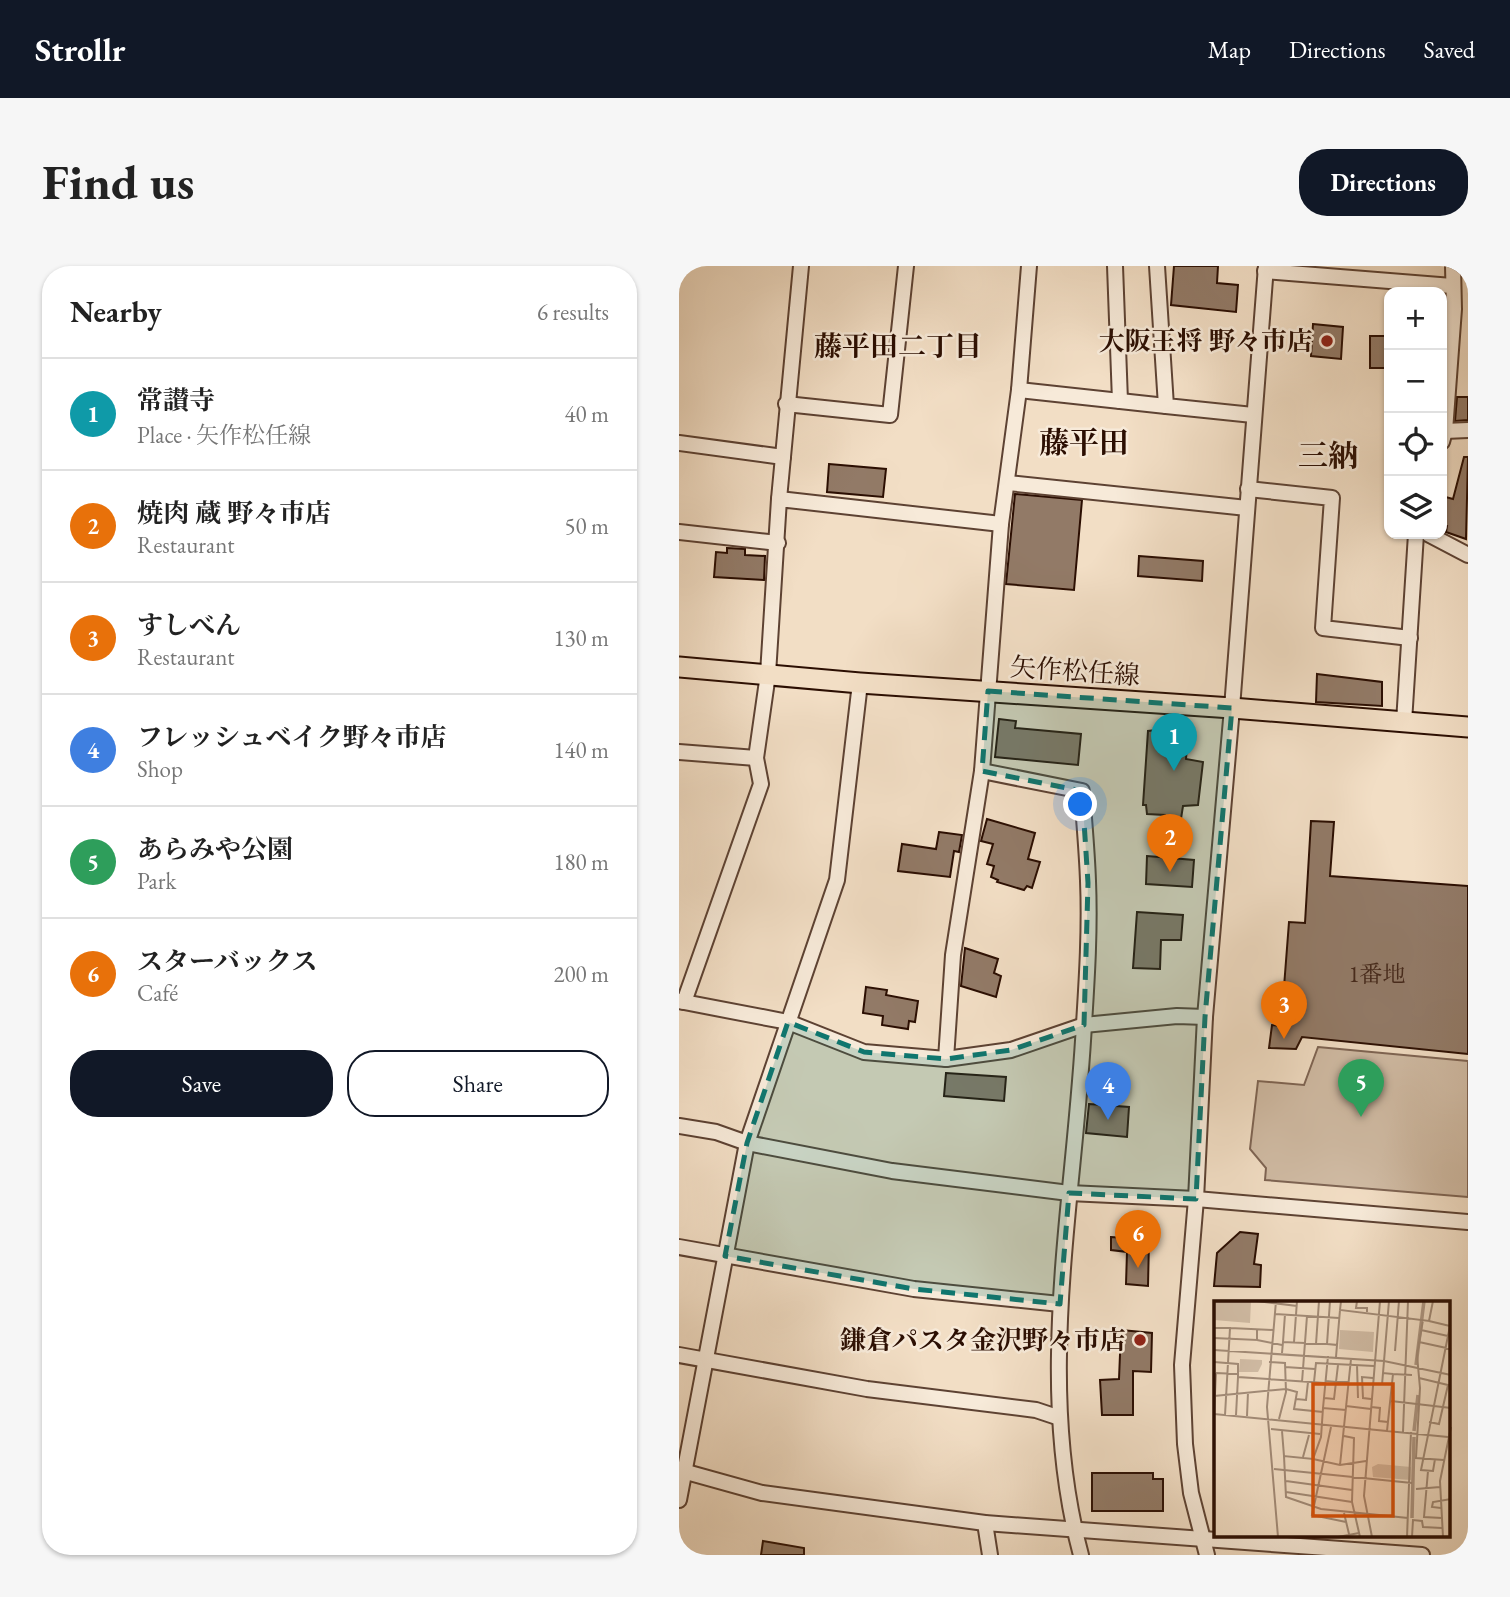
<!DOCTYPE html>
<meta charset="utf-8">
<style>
:root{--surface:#fff;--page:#f6f6f6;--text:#222;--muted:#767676;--line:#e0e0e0;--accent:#111827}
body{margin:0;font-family:"EB Garamond","Noto Serif JP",serif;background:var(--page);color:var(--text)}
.controls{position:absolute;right:21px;top:21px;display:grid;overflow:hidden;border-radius:14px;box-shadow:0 2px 5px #0004}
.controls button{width:63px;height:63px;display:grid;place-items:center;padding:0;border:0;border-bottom:2px solid var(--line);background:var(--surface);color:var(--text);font:35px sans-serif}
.you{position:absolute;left:402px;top:539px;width:24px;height:24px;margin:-18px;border:5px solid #fff;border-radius:50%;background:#1a73e8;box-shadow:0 0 0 10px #1a73e833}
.badge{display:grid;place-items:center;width:46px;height:46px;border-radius:50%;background:var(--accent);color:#fff;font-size:23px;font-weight:700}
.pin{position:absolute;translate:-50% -58px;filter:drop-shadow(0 2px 4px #0008)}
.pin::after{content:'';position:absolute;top:37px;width:24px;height:21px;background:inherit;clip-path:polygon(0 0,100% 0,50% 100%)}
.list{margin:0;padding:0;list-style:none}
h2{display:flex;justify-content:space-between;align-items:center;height:91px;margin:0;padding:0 28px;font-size:30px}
h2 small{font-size:23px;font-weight:400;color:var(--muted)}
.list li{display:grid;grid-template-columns:46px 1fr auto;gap:21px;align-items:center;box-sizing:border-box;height:112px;padding:0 28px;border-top:2px solid var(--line)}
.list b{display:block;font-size:26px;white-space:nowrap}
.list p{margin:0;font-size:23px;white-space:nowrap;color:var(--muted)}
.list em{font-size:23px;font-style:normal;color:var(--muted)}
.actions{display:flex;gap:14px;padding:21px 28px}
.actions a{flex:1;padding:16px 0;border:2px solid var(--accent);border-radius:28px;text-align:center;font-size:24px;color:var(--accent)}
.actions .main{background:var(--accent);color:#fff}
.icon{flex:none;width:38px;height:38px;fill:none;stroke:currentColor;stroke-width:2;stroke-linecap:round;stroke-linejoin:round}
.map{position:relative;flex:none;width:789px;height:1289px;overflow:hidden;border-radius:28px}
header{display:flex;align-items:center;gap:42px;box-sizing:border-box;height:98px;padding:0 35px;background:var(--accent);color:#fff}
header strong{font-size:33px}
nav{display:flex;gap:38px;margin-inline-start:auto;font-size:24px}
.intro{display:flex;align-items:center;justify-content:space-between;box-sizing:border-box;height:168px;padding:0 42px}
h1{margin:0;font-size:49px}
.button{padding:18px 32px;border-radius:28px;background:var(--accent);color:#fff;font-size:24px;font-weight:700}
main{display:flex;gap:42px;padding:0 42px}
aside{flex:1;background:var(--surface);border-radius:28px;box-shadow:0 2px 5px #0004}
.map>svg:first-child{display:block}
</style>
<header>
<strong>Strollr</strong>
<nav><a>Map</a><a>Directions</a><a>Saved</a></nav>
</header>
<div class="intro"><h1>Find us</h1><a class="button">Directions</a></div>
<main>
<aside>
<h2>Nearby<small>6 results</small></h2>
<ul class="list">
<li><span class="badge" style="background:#0f9aa8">1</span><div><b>常讃寺</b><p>Place · 矢作松任線</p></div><em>40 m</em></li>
<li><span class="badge" style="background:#e8710a">2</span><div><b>焼肉 蔵 野々市店</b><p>Restaurant</p></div><em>50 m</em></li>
<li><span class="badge" style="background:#e8710a">3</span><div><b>すしべん</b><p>Restaurant</p></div><em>130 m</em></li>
<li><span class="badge" style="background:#3f7fe0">4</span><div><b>フレッシュベイク野々市店</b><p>Shop</p></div><em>140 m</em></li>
<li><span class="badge" style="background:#2e9e5b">5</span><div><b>あらみや公園</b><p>Park</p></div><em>180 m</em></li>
<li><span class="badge" style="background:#e8710a">6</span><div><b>スターバックス</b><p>Café</p></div><em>200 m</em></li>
</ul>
<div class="actions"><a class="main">Save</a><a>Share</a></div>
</aside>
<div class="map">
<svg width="789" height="1289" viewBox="0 0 789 1289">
<rect width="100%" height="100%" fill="#f2dec5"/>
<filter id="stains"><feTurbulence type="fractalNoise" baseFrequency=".00286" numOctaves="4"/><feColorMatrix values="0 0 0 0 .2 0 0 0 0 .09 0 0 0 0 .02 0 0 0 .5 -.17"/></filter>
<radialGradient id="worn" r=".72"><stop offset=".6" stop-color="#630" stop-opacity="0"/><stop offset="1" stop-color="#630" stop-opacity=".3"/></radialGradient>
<polygon fill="#d0bba4" stroke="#7e6453" stroke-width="2" points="639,781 789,795 789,931 586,914 587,902 571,883 579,815 625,819"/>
<g fill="#927a67" stroke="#2b0e02" stroke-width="2">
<polygon points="495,0 539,0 538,17 559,19 557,46 492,39"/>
<polygon points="634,58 664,61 662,93 632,90"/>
<polygon points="691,70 707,70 710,102 691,102"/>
<polygon points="778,131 789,131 789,154 776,155"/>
<polygon points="785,191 789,191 787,273 767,266 768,260 763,259 763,230 774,233"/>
<polygon points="150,198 207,203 204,231 148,226"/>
<polygon points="336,228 403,234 395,324 327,318"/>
<polygon points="48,282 66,283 66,289 86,290 85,314 35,311 37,286 48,287"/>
<polygon points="460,290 524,295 523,315 459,310"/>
<polygon points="638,408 703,416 703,440 637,436"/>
<polygon points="320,453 337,455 336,462 402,468 399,499 316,491"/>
<polygon points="478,457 500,459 499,467 509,467 507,493 524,496 519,539 504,540 501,559 485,559 486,549 468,548 467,539 464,539 469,465 478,464"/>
<polygon points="308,553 356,567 349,593 361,596 353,622 348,620 345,624 318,616 319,614 312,611 315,600 308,598 314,578 302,575"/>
<polygon points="632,555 655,556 651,610 789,620 789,788 623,771 617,783 590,782 593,759 602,760 610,656 626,657"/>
<polygon points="260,566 283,569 280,586 275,585 271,611 219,605 223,578 257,583"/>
<polygon points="468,590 515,594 513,621 467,618"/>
<polygon points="458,646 504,649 502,674 482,674 481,703 454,702"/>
<polygon points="286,682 319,693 315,707 322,710 317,731 282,720"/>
<polygon points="187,721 208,724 207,729 239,735 236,756 230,755 229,763 203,759 204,750 184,747"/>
<polygon points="267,807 327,811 325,835 265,830"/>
<polygon points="410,838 450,841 448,871 407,867"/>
<polygon points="561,966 579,968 575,998 582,999 581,1021 535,1020 538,987"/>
<polygon points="432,971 470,974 469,1020 447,1018 448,986 432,984"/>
<polygon points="442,1064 473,1067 472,1106 454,1105 454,1149 423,1149 421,1114 440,1113"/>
<polygon points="413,1207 474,1207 474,1213 484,1213 484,1245 413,1245"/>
<polygon points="84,1275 125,1282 125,1289 82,1289"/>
</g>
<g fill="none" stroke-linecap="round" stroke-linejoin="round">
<g stroke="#5d4233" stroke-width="18">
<g id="minor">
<polyline points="436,0 441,135"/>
<polyline points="478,0 487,140 574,149"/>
<polyline points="586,5 773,20"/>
<polyline points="340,124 487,140"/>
<polyline points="107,138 211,149 227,0"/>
<polyline points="766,165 789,164"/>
<polyline points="763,176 766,165 775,43 774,0"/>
<polyline points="0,177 104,191"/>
<polyline points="329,217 568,242"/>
<polyline points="569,223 653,232 644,362 731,372"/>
<polyline points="100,233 122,0"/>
<polyline points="0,266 99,277"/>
<polyline points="749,268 789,289"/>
<polyline points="725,456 737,268"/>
<polyline points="0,486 77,492"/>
<path d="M 303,505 L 403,525 C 405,555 408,585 409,615 C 411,662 408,711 405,758 C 396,934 355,1115 402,1289"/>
<polyline points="0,735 5,736 82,518 77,492 89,408 100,233 322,258"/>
<polyline points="5,736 109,756 185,786 267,793 332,784 405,759 498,750 526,751"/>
<polyline points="267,793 274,689 303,505 322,258 340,124 350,0"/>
<polyline points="0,860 37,866 68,877 213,905 390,927 517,933 789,956"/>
<polyline points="0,981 235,1023 381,1038"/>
<polyline points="0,1089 188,1123 357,1144 381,1152"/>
<polyline points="0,1204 83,1227 306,1257 743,1289"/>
<polyline points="0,1234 68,877 158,614 181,417"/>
<polyline points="306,1257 311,1289"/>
<polyline points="528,1289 512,1227 506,1178 503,1099 517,933 526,751 553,442 587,0"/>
</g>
</g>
<g stroke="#2b0e02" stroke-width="23">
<polyline id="major" points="0,401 181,417 553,442 789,461"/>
</g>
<use href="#minor" stroke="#f7ead9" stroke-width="14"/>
<use href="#major" stroke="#f2dec5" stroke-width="19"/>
</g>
<path fill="#0f766e" fill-opacity="0.2" stroke="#0f766e" stroke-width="5" stroke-dasharray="14 9" stroke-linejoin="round" d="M 309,425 L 553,442 L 526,751 L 517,933 L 390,927 L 381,1038 L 235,1023 L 46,990 L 68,877 L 109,756 L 185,786 L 267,793 L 332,784 L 405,759 L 409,617 L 403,525 L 303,505 Z"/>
<g fill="#8f2418" stroke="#f7ead9" stroke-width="2.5">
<circle cx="648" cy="75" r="7"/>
<circle cx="461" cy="1074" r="7"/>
</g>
<g text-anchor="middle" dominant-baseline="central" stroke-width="5" stroke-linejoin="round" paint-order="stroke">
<g font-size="23" fill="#45291b">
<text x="698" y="708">1番地</text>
</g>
<g font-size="26" font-weight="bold" fill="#2b0e02" stroke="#f7ead9" text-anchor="end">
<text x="634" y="75">大阪王将 野々市店</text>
<text x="447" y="1074">鎌倉パスタ金沢野々市店</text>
</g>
<g font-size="26" fill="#2b0e02" stroke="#f7ead9">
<text transform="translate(396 405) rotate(4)">矢作松任線</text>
</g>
<g font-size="28" font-weight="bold" fill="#2b0e02" stroke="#f7ead9">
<text x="219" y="80">藤平田二丁目</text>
</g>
<g font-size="30" font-weight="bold" fill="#2b0e02" stroke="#f7ead9">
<text x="405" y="176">藤平田</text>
<text x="649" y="189">三納</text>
</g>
</g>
<g transform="translate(535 1035)">
<rect width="236" height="236" fill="#f2dec5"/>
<path d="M 0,0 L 37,0 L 36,22 L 0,19 ZM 126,29 L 160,31 L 159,51 L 125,48 ZM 26,58 L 48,59 L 48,63 L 44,71 L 25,71 ZM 164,163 L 197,166 L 197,179 L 159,176 L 158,166 Z" fill="#d0bba4"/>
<path fill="none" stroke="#ae9783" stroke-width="3.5" d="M 202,64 L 210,0M 200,130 L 204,94M 198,217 L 200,136"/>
<path fill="none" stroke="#a28b77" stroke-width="2" d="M 43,0 L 83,5M 62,0 L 53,106 L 64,236M 127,0 L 126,9 L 215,20 L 219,0M 143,0 L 142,7 L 153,7 L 153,11M 61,13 L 125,17M 209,19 L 203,54 L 206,87 L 202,157 L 230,159M 215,20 L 236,25 L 207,169 L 219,170 L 221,158M 0,27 L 16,27 L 11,114M 16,27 L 59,29M 207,29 L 234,35M 0,37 L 43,39 L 43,29M 43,39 L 68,44M 69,41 L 71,13M 80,41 L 83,0M 205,41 L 237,48M 102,43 L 105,0M 113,43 L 116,0M 123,44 L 126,9M 0,49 L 170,60 L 237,74M 181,50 L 185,0M 68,52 L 69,41 L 113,43 L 123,44 L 122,56M 0,61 L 24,63 L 24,76 L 111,82M 55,61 L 71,62 L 72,91 L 65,118M 143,64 L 144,97M 71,66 L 101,68M 2,72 L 24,73M 169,72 L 175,0M 205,77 L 234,84 L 225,123 L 215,121M 111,80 L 122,81 L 124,64M 88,81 L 93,15M 100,81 L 102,62 L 160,65M 168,84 L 169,72 L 179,73M 0,95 L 72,88 L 83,91 L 80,108 L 109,111M 110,97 L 120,98 L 122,81 L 134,81M 82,98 L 92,99 L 94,81M 157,98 L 149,97 L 148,76 L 159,77M 177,100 L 237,107M 132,105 L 157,108M 157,106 L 166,107 L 165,120 L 174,121M 109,107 L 114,55M 132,109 L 109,107 L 107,136 L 99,158 L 70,155 L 72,196 L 107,208 L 194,217M 0,113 L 2,72M 0,113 L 234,136M 22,114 L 24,76M 33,115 L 34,91M 117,126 L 98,214 L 132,221M 57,128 L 106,133M 68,130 L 70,155M 173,130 L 179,73 L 198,74M 189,131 L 194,0M 130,135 L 140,137 L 138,201 L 146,236M 89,156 L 95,134M 99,158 L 126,164 L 152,160M 126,164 L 137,58M 60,168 L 198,182M 214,170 L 210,216 L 228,217M 72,180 L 138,189M 202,188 L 226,186M 72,191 L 138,201M 227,207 L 218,206 L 219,201 L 237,198M 130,212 L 135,233M 124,236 L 145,232M 158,236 L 150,195 L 166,0M 193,236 L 197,131M 198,236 L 199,219 L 208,220 L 209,226 L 228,227M 229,236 L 226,180 L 237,126"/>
<path fill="#d5520b" fill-opacity="0.15" stroke="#d5520b" stroke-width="3.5" d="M 99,83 L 179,83 L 179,215 L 99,215 Z"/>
<rect width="236" height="236" fill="none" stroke="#2b0e02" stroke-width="3.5"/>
</g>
<rect width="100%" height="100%" filter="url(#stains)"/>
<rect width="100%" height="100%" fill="url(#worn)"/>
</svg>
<div class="controls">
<button>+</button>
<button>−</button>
<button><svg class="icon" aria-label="locate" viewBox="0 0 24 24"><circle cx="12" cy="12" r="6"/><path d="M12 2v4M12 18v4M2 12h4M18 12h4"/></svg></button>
<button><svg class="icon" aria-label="layers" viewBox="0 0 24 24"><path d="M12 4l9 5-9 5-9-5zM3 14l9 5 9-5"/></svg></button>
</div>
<div class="you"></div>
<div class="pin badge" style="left:495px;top:505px;background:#0f9aa8">1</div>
<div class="pin badge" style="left:491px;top:606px;background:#e8710a">2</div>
<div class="pin badge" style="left:605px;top:773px;background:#e8710a">3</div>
<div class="pin badge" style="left:429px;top:854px;background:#3f7fe0">4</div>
<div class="pin badge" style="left:682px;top:851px;background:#2e9e5b">5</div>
<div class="pin badge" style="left:459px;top:1002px;background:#e8710a">6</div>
</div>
</main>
